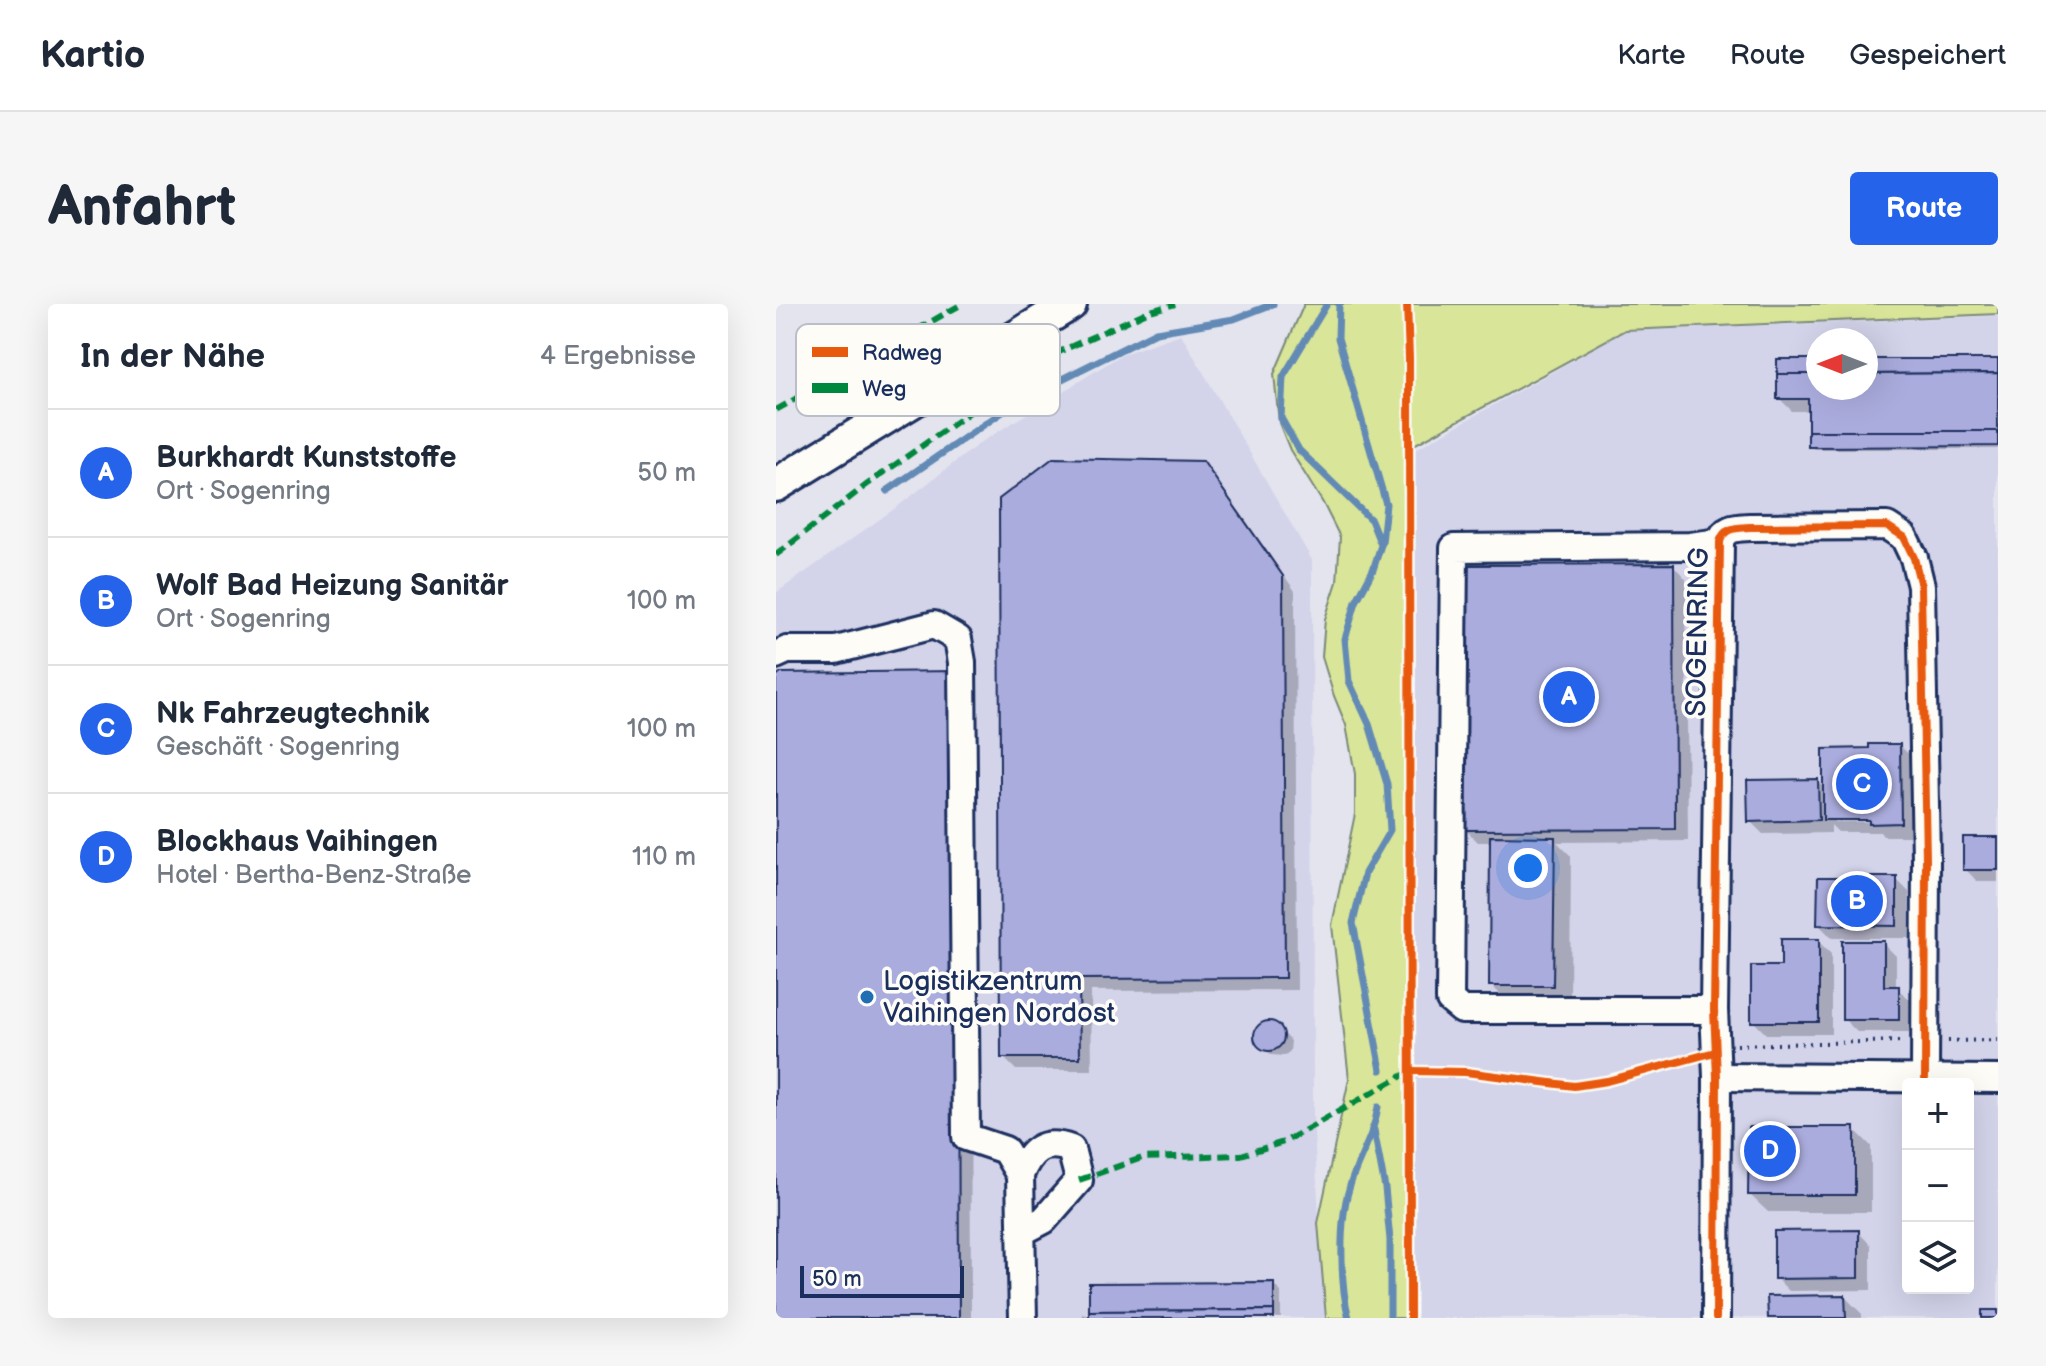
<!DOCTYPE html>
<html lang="de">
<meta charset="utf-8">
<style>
:root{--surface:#fff;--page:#f6f6f7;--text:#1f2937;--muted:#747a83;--line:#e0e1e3;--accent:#2563eb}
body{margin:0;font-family:"Balsamiq Sans",sans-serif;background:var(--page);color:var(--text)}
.controls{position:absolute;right:24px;bottom:24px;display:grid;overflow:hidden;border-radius:8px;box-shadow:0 8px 32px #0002}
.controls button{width:72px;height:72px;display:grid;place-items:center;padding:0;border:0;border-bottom:2px solid var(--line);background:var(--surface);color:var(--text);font:40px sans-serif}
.compass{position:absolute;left:1030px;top:24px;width:72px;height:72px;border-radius:50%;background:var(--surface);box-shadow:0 8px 32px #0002;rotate:270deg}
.scale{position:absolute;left:24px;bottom:20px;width:164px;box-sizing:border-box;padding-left:8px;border:4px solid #1b2f5e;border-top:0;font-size:22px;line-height:28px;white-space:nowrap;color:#1b2f5e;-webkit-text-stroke:6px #fdfcf7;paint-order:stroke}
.you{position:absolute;left:752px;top:564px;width:28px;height:28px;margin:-20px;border:6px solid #fff;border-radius:50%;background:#1a73e8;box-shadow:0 0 0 12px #1a73e833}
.badge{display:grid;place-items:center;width:52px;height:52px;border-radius:50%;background:var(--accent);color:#fff;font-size:26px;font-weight:700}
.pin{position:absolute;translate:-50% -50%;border:4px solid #fff;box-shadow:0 2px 8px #0006}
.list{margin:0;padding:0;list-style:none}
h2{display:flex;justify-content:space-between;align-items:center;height:104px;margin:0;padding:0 32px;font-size:34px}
h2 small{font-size:26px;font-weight:400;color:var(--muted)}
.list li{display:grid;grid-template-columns:52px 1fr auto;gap:24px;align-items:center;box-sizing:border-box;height:128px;padding:0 32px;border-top:2px solid var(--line)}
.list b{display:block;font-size:30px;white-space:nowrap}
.list p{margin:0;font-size:26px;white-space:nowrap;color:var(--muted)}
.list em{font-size:26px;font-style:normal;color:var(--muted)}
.icon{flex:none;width:44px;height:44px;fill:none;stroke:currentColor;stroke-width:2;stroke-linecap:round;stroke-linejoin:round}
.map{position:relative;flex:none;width:1222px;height:1014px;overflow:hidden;border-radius:8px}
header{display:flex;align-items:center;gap:48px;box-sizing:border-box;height:112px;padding:0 40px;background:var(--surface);border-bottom:2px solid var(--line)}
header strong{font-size:38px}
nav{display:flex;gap:44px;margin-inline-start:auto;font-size:28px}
.intro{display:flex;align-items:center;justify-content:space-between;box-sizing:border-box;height:192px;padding:0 48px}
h1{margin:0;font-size:56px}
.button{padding:20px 36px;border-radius:8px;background:var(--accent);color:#fff;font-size:28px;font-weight:700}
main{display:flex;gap:48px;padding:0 48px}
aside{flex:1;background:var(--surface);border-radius:8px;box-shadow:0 8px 32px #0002}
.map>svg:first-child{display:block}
</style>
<header>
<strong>Kartio</strong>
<nav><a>Karte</a><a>Route</a><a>Gespeichert</a></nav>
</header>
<div class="intro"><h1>Anfahrt</h1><a class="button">Route</a></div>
<main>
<aside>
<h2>In der Nähe<small>4 Ergebnisse</small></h2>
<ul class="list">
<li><span class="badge">A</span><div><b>Burkhardt Kunststoffe</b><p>Ort · Sogenring</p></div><em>50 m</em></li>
<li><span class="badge">B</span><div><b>Wolf Bad Heizung Sanitär</b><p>Ort · Sogenring</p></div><em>100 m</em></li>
<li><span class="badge">C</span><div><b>Nk Fahrzeugtechnik</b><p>Geschäft · Sogenring</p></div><em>100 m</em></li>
<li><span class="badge">D</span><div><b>Blockhaus Vaihingen</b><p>Hotel · Bertha-Benz-Straße</p></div><em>110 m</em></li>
</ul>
</aside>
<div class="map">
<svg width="1222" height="1014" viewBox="0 0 1222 1014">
<rect width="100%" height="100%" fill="#e4e4ef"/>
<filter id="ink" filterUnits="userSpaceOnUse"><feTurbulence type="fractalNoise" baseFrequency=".0125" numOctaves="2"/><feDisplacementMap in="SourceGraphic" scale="16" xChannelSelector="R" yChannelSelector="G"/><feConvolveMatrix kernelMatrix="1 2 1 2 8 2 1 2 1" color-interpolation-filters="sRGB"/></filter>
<g filter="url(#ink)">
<g fill="#d3d3ea" fill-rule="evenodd">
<path d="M 1222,12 L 1222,1014 L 640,1014 L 638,146 L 849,27 ZM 1042,36 L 1090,36 L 1090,84 L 1042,84 ZM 1132,780 L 1192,780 L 1192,984 L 1132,984 Z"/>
<polygon points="405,30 536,256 537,812 549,1014 0,1014 0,289 121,203 204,139 347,50"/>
</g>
<g fill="#d9e598" stroke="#7a8a7b" stroke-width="2">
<polygon points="528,0 629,0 631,56 629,145 634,1014 550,1014 542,919 573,775 556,621 579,510 579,470 570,421 558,392 546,353 549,315 561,278 564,233 547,199 514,146 503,119 498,70"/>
<polygon points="634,0 1222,0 1222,10 849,26 636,142"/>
</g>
<g fill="#0003" fill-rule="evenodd">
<polygon points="1042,57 1042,84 1090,84 1090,57 1222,57 1222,145 1038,145 1034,142 1034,107 1016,107 1003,94"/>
<polygon points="426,159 439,173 519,287 521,686 315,687 316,766 240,766 227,753"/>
<polygon points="898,262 910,275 912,537 781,538 795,552 794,699 732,698 715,681 716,538 702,538 689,525"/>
<polygon points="0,375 193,382 195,1014 0,1014"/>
<path d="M 1124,442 L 1137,454 L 1137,532 L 1107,532 L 1104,528 L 1062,528 L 1055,521 L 1055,529 L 987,530 L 974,517 L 1041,477 L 1049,485 L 1095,446 ZM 1059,514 L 1102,514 L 1103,518 L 1059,518 Z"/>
<polygon points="1222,535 1222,578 1202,578 1189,565"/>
<polygon points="1120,575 1133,588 1133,634 1056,634 1043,621"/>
<polygon points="1042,637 1055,650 1055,730 990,730 977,717 1007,664"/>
<polygon points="1107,639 1120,652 1120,684 1135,696 1135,728 1081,728 1068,715"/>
<polygon points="495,719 501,722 515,737 514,747 509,752 495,751 486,742 481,730 487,720"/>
<polygon points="1078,825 1095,842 1095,908 992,908 974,891"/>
<polygon points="1082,928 1095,941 1095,986 1013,987 1000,974"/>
<polygon points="497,980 505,988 505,1014 306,1014 306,1010 315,1013"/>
<polygon points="1069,993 1086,1010 1086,1014 994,1014"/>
</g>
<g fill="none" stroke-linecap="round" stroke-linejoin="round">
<g stroke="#628ab5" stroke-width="7">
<polyline points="551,0 507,73 505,114 523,146 595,216 605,241 597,266 580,298 569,335 573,377 593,420 611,480 614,526 589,569 577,619 605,766"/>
<polyline points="563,0 562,34 610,200 606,239"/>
<polyline points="111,187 244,96 380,28 458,15 497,0"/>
<polyline points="598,826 609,884 614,936 614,1014"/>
<path d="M 573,1014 C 564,982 563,917 573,885 C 581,856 597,835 602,803"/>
</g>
</g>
<g fill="#aaacdd" stroke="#1b2f5e" stroke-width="2">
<rect x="1001" y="55" width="41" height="15"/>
<polygon points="1090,55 1222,55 1222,69 1090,70"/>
<polygon points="1222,69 1222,127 1032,127 1032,95 1001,95 1001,70 1042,70 1042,84 1090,84 1090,70"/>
<polygon points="1032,127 1222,127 1222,142 1032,143"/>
<polygon points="277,154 427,157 507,272 509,674 303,675 304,754 225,754 223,195"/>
<polygon points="898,260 899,525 687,526 686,261"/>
<polygon points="181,367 183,1014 0,1014 0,372 4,369"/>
<polygon points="1093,440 1124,440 1125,519 1093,520 1093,516 1047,516 1047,445 1093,444"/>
<polygon points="1042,475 1043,516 972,518 971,476"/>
<polygon points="714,532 779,533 777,682 713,682"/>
<rect x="1187" y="533" width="35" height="33"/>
<polygon points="1042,573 1121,573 1121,622 1041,621"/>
<polygon points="1005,635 1043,635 1043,718 975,718 975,662 1005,662"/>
<polygon points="1066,637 1108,637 1108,682 1123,682 1123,716 1066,716"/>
<circle cx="493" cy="732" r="15"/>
<polygon points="973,823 1079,823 1079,891 972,891"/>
<polygon points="1083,926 1083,974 998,975 998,927"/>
<polygon points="498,978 498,1006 313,1007 313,979"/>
<polygon points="1069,991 1070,1014 992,1014 991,992"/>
<polygon points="498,1006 498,1014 313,1014 313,1007"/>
<rect x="1206" y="1006" width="16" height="8"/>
</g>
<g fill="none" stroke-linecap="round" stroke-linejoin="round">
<g stroke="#1b2f5e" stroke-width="32">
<g id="minor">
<polyline points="0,351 11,346 60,346 158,321 182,335 186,358 190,833 229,846 244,871"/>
<polyline points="938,706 686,706 674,696 678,244 914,242 944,238"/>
<polyline points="941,773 1222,775"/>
<path d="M 247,927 L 268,916 L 303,876 L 295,845 C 267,835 254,846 244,871 L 247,1014"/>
<path d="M 940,1014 L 941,773 L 938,706 L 944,238 C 948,223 960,224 974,223 L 1111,222 L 1128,233 L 1138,254 L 1145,282 L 1150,555 L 1149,774"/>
</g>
</g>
<g stroke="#1b2f5e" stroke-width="38">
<polyline id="major" points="0,181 294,0"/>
</g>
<g stroke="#1b2f5e" stroke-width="4" stroke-dasharray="2 6" stroke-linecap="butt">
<polyline points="1172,737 1222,736"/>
<polyline points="961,741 1128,737"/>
</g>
<use href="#minor" stroke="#fdfcf7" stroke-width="26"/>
<use href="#major" stroke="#fdfcf7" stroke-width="32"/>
<g stroke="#00873e" stroke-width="6" stroke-dasharray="12 6" stroke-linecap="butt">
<polyline points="0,106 186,0"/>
<polyline points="0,251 89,182 272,53 371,8 399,0"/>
<polyline points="303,876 366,854 465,851 508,838 635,767 640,767"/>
</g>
<g stroke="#fdfcf7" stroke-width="13">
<g id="cycleway">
<polyline points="631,0 633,54 634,1014"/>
<polyline points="635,767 690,768 798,782 831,777 939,748"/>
<path d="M 940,1014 L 941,773 L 938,706 L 944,238 C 948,223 960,224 974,223 L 1111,222 L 1128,233 L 1138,254 L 1145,282 L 1150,555 L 1149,774"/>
</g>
</g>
<use href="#cycleway" stroke="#e8590c" stroke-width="8"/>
</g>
</g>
<circle fill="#1f6fb2" stroke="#fdfcf7" stroke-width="3" cx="91" cy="693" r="8"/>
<g text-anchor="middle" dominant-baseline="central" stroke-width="7" stroke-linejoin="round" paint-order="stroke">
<g font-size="28" fill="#1b2f5e" stroke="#fdfcf7">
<text transform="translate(922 328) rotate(-89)">SOGENRING</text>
</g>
<g font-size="28" fill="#1b2f5e" stroke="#fdfcf7" text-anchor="start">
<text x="107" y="677">Logistikzentrum<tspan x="107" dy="32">Vaihingen Nordost</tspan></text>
</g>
</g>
<rect x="20" y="20" width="264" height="92" rx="12" fill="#fdfcf7" stroke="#b9bec9" stroke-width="2"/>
<rect x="36" y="43" width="36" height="10" fill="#e8590c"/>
<rect x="36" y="79" width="36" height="10" fill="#00873e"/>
<g font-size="22" fill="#1b2f5e">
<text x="86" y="56">Radweg</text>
<text x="86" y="92">Weg</text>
</g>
</svg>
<div class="controls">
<button>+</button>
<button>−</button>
<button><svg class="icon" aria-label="layers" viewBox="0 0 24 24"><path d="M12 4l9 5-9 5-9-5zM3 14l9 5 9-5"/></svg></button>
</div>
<svg class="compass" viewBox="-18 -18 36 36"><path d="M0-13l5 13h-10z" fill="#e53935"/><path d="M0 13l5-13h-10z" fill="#747a83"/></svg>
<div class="scale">50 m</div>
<div class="you"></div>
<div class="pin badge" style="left:793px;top:393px">A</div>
<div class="pin badge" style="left:1081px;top:597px">B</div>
<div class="pin badge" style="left:1086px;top:480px">C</div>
<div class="pin badge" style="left:994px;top:847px">D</div>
</div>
</main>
